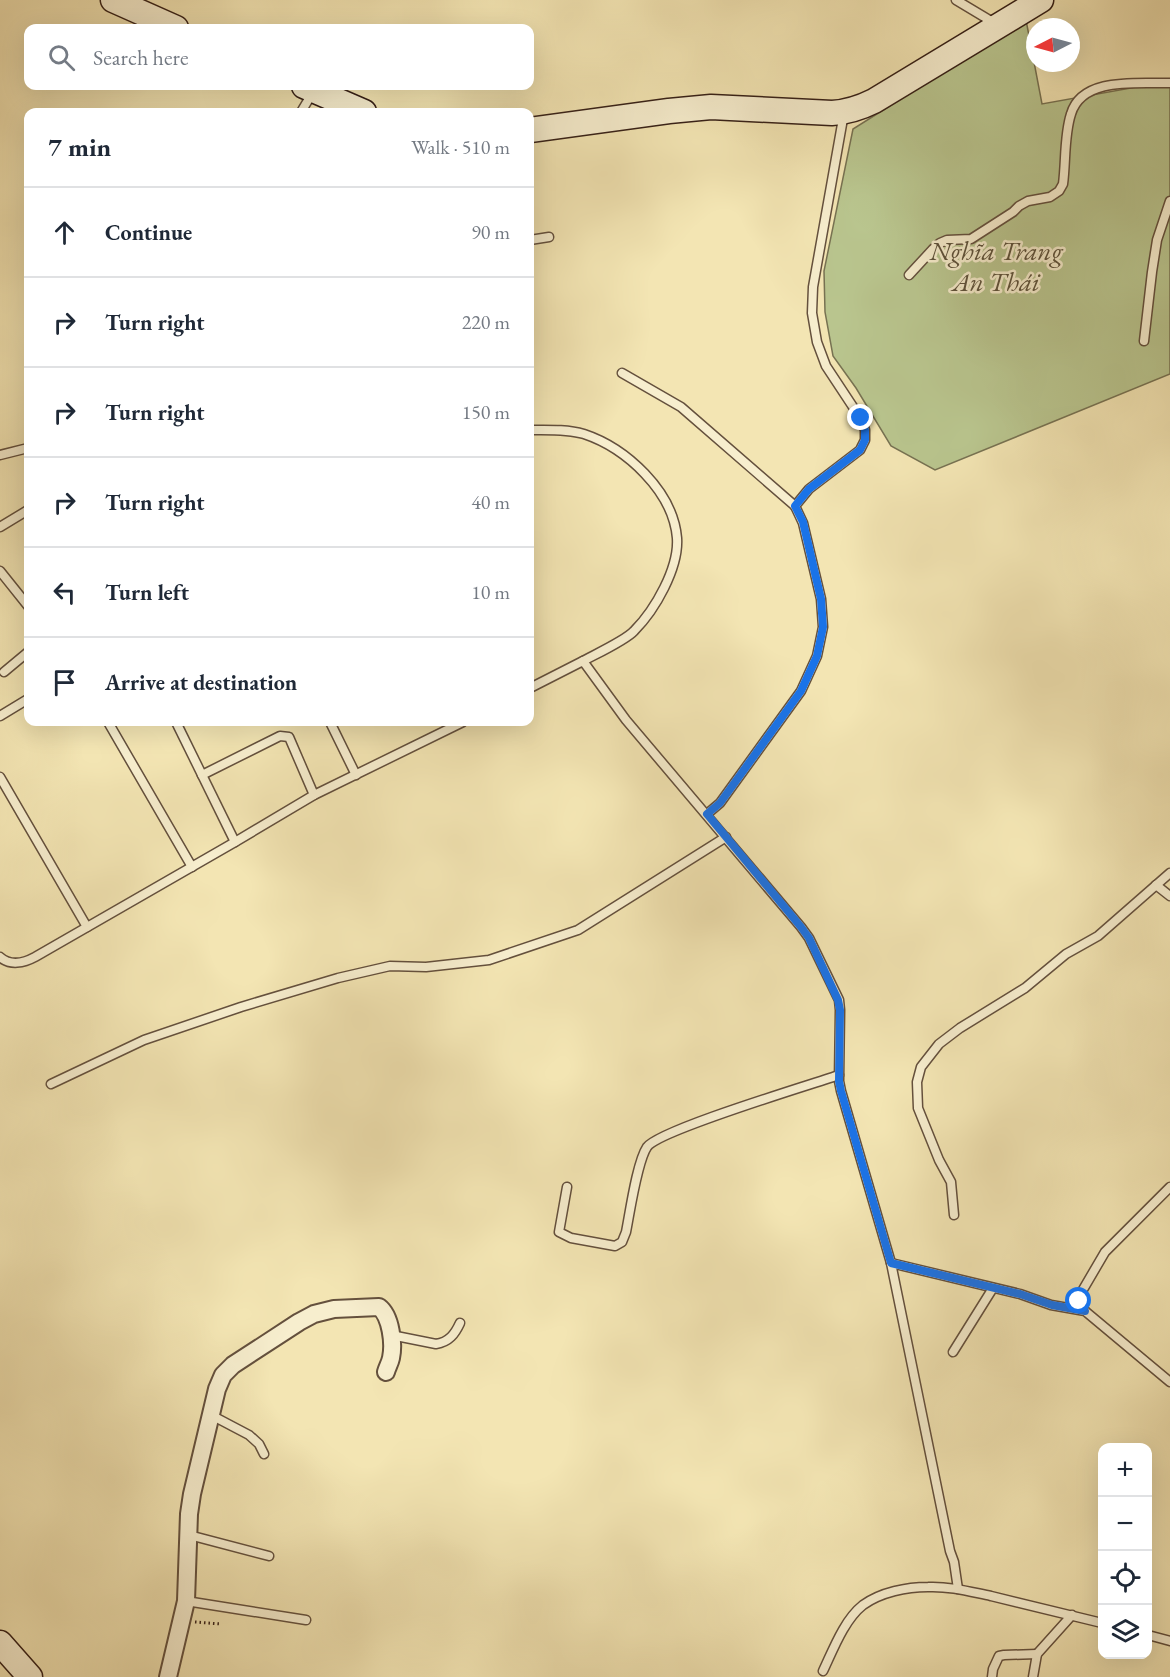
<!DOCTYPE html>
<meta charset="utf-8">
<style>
:root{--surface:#fff;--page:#f6f6f7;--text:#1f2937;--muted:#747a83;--line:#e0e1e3}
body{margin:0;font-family:"EB Garamond",serif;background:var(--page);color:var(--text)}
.controls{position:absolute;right:18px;bottom:18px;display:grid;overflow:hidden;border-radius:12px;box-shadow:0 6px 24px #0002}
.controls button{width:54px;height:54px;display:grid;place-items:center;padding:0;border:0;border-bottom:2px solid var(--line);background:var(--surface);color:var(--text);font:30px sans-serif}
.compass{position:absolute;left:1026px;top:18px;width:54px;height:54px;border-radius:50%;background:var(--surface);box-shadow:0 6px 24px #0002;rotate:264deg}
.stop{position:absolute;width:18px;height:18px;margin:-14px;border:4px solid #1a73e8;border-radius:50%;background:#fff}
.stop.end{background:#1a73e8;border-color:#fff;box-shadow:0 2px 6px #0008}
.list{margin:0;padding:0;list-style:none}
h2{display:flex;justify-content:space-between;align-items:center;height:78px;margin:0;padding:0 24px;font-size:26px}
h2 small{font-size:20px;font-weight:400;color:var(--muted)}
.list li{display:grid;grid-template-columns:39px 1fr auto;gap:18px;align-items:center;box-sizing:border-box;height:90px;padding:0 24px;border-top:2px solid var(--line)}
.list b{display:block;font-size:22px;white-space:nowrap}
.list em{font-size:20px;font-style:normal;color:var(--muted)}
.icon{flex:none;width:33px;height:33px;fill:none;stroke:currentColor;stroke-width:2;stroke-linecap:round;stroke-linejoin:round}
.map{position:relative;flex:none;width:1170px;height:1677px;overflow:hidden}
.search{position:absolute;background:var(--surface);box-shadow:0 6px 24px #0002;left:24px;top:24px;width:510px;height:66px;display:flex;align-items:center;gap:15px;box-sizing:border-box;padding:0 21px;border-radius:12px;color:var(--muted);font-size:22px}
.panel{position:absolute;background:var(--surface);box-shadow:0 6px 24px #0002;left:24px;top:108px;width:510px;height:618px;border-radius:12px}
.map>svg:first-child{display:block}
</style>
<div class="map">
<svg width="1170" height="1677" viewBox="0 0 1170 1677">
<rect width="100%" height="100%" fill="#f3e5b3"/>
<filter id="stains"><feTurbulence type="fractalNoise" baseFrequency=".00333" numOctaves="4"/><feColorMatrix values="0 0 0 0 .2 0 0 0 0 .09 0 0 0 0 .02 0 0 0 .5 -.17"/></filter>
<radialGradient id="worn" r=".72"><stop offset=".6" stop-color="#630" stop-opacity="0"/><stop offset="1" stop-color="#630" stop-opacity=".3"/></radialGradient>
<polygon fill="#b9c58e" stroke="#777252" stroke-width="1.5" points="1026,20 1042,104 1170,81 1170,374 935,470 891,446 856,388 833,356 825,312 824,271 853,129"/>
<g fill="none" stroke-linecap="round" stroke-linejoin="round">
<g stroke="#64503d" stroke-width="11">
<g id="lane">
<polyline points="956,0 996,24"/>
<polyline points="301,112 313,92"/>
<polyline points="530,240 549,237"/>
<path d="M 909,275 L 933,249 L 940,243 L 947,240 L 971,239 L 1013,212 L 1019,206 L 1028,201 L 1050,197 L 1059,191 L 1063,184 C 1066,162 1064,135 1071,114 C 1082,76 1139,84 1170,83"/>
<polyline points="1144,341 1152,272 1157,240 1170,201"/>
<polyline points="622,373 681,407 795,506"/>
<path d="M 530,430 C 547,430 567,429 584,434 C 626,448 673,491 677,538 C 679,568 655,610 634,631 C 626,640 596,654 583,661"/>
<polyline points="0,455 28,448"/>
<polyline points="0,527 28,510"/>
<polyline points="0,571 28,606"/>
<polyline points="4,672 28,652"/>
<polyline points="530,688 583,661 626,720 801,927 809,938 839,1000 840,1010 839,1081 841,1091 891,1263 950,1551 954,1562 958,1589"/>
<polyline points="0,716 28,699"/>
<polyline points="108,722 192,867"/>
<polyline points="176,722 235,842"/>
<polyline points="330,722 356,775"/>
<polyline points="202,775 280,736 289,737 314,795"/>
<polyline points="0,777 87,927"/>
<polyline points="707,814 720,803 801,691 817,656 823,627 821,599 803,523 795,506 809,489 860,450 865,440 865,430 861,419 826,366 817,342 812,313 813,287 844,113"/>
<polyline points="1156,885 1170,896"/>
<path d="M 0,957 C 10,966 24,963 35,957 L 235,842 L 314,795 L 463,722"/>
<polyline points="51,1084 144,1040 241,1007 338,978 390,966 426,967 489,960 578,930 726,837"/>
<path d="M 567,1187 L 559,1232 L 571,1238 L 615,1246 L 622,1242 L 626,1232 C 630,1212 637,1162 647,1147 C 659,1130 810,1085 839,1075"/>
<polyline points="954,1215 951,1182 939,1160 918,1108 917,1082 921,1067 939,1044 960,1028 1025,988 1066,954 1098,936 1170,873"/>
<polyline points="891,1263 1020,1294 1051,1305 1085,1311 1170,1382"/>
<polyline points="1085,1311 1079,1301 1081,1293 1105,1252 1170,1187"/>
<path d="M 391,1335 L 436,1344 C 449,1342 455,1334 460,1323"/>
<polyline points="953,1352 993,1288"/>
<polyline points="211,1415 249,1435 259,1444 264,1454"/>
<polyline points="189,1535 269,1556"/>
<polyline points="186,1601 306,1620"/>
<polyline points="1148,1635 1170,1641"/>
<path d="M 823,1671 C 833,1650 844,1620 863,1605 C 881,1592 907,1587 928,1587 C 950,1586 971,1592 991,1596 C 1029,1605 1066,1614 1102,1623"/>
<polyline points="992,1677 993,1669 999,1656 1004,1655 1037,1654"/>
<polyline points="1033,1677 1037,1654 1072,1615"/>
</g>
</g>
<g stroke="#64503d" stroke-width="20">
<path id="street" d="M 168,1677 L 186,1601 L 189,1514 L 192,1494 L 217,1389 L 223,1375 L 233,1365 L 299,1322 L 314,1314 L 334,1309 L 379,1307 C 391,1316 394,1344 391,1358 C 390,1363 387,1368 386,1372"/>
</g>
<g stroke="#351f16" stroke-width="27">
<g id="secondary">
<polyline points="113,0 176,28"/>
<polyline points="304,86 364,112"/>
<path d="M 530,130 L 669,111 L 711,107 L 832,113 C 848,112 860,108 874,101 L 1041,0"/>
<polyline points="0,1643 30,1677"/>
</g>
</g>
<polyline stroke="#351f16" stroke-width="3" stroke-dasharray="1.5 3" stroke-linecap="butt" points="195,1622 221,1624"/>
<use href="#lane" stroke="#f7eece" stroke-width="8"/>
<use href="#street" stroke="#f7eece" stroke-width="16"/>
<use href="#secondary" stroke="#f7eece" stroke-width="24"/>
</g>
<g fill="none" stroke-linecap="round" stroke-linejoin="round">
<polyline stroke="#1a73e8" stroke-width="8" points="861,418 865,430 865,440 860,450 809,489 795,506 803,522 821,599 823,627 817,656 801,691 720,803 707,814 801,927 809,938 838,1000 840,1010 839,1081 841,1091 891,1263 1020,1294 1052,1305 1085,1311 1079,1301"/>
</g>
<g text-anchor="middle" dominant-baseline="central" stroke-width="5" stroke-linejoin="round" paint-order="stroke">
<g font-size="27" font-style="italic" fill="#5d513a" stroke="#f7eece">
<text x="996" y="250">Nghĩa Trang<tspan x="996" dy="31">An Thái</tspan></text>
</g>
</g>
<rect width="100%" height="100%" filter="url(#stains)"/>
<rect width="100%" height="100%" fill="url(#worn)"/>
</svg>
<div class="controls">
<button>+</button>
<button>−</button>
<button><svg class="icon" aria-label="locate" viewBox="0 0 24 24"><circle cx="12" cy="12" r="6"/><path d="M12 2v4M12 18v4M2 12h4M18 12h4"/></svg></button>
<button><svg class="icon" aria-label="layers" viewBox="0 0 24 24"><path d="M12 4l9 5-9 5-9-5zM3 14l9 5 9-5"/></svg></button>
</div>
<svg class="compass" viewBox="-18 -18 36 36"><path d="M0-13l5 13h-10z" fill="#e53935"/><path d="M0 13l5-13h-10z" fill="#747a83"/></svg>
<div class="stop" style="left:1079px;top:1301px"></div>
<div class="stop end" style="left:861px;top:418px"></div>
<div class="search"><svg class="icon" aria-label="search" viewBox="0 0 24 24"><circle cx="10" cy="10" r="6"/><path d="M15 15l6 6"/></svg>Search here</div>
<section class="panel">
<h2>7 min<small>Walk · 510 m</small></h2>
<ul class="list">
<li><svg class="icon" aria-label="ahead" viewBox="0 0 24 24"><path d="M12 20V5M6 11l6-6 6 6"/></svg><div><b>Continue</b></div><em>90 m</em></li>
<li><svg class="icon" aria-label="right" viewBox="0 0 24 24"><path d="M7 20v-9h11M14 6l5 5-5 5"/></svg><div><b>Turn right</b></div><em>220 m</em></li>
<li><svg class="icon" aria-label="right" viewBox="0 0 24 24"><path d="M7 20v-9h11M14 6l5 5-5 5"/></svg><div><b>Turn right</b></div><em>150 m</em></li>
<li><svg class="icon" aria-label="right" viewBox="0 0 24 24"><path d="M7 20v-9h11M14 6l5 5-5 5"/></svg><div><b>Turn right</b></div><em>40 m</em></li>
<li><svg class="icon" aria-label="left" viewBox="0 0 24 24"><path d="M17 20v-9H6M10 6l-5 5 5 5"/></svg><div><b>Turn left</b></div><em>10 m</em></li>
<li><svg class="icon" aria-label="arrive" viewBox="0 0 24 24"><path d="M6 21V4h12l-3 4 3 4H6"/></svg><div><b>Arrive at destination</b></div></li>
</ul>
</section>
</div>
